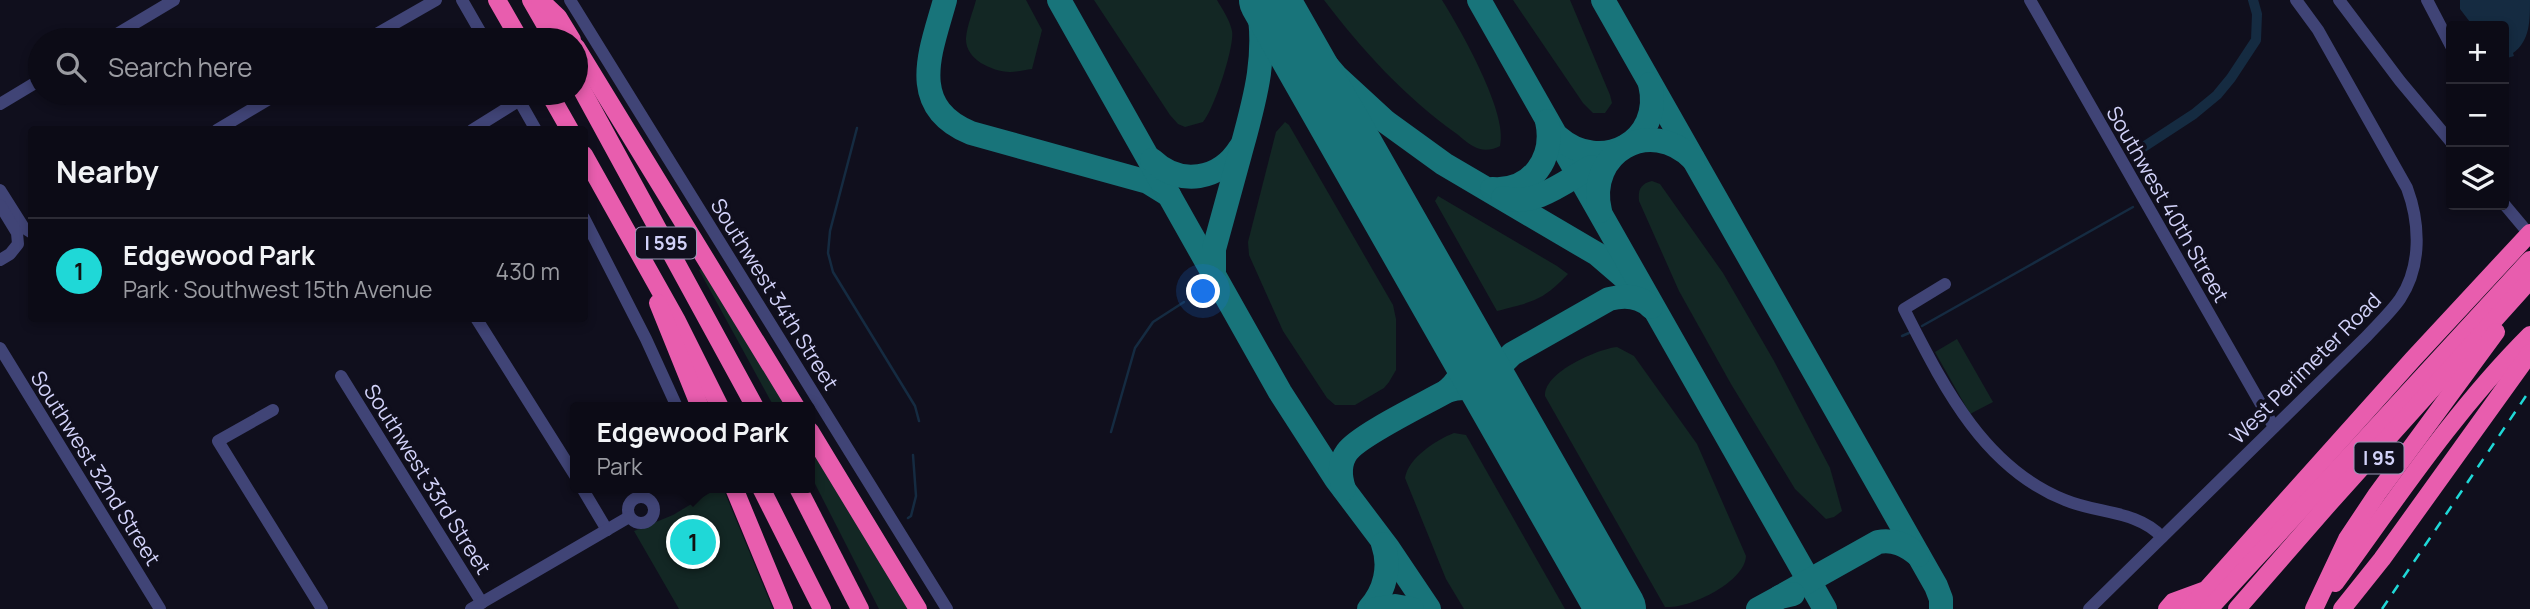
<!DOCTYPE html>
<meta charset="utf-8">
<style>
:root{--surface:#0c0b16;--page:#15141f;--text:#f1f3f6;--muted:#9a9ba1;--line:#2c2b35;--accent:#1fd8d7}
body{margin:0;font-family:Manrope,sans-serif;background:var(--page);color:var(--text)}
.controls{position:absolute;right:21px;top:21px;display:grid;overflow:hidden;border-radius:7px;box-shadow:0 4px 10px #0003}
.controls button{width:63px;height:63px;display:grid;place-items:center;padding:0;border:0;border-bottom:2px solid var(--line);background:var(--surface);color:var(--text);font:35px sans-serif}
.you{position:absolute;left:1204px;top:292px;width:24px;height:24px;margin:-18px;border:5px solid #fff;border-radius:50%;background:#1a73e8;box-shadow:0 0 0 10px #1a73e833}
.badge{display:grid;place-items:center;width:46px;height:46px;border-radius:50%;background:var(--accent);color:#111;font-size:23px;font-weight:700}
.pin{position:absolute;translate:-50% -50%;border:4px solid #fff;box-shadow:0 2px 7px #0006}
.popup{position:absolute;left:570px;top:402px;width:245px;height:91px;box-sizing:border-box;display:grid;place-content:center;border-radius:7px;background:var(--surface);filter:drop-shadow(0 2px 5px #0005);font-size:23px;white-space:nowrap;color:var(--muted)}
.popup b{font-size:26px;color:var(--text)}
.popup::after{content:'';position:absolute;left:50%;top:100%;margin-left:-14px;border:14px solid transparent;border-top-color:var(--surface)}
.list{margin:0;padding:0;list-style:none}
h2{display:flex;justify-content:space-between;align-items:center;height:91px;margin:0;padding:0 28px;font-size:30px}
h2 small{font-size:23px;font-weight:400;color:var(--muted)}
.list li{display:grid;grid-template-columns:46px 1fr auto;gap:21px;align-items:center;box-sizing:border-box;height:105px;padding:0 28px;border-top:2px solid var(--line)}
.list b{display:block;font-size:26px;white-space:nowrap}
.list p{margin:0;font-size:23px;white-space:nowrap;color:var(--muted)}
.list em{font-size:23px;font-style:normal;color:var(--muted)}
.icon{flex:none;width:38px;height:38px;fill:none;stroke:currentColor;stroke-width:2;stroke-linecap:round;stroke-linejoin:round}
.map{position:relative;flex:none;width:2530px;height:609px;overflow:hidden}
.search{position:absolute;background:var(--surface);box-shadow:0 4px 10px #0003;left:28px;top:28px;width:560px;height:77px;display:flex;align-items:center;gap:18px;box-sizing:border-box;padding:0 24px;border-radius:38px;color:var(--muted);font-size:26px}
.panel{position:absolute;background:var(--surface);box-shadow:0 4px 10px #0003;left:28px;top:126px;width:560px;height:196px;border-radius:7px}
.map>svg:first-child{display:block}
</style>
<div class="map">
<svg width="2530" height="609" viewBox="0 0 2530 609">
<rect width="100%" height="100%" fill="#100f1d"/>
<g fill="#132724">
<path d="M 976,0 L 1026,0 L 1042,30 L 1032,69 C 1025,70 1017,72 1010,72 C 991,71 965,59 966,38 C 967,25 973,12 976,0 Z"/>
<path d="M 1094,0 L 1217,0 C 1222,9 1230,20 1232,31 C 1235,46 1214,110 1203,122 L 1185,127 L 1178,124 L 1170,115 Z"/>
<path d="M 1324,0 L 1442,0 C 1460,29 1509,114 1500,146 C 1495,149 1486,151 1480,149 C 1472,147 1463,139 1457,134 C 1405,97 1362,50 1324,0 Z"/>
<polygon points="1513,0 1570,0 1610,95 1612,103 1605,113 1593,113 1583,103"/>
<polygon points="1285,122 1289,125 1393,305 1396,319 1396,370 1389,382 1384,388 1355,405 1335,405 1327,398 1283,331 1249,255 1248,242 1276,132"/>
<path d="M 1652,181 L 1660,184 L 1723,273 L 1774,361 L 1830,468 L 1842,511 L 1834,517 L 1826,519 L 1795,489 L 1731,384 L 1679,291 L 1639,201 C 1638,190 1640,184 1652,181 Z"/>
<path d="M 1438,196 L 1557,266 L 1568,274 C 1541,302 1534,301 1497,311 L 1435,201 Z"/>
<polygon points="703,268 788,407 774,407 699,270"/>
<polygon points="1957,339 1993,402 1970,414 1935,352"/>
<path d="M 1617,347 L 1634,356 L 1697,444 L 1746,556 C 1745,582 1689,609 1665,607 L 1545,396 C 1543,373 1597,349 1617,347 Z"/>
<path d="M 1454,433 L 1466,435 L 1565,609 L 1464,609 L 1446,579 L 1405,478 C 1408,458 1436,440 1454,433 Z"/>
<polygon points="810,443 908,609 879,609 810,474"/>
<polygon points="718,488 723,488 773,609 679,609 634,531 673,515"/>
</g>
<path fill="#152b41" d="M 2460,0 L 2530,0 C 2530,21 2530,41 2513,53 L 2514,56 L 2504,59 L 2504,26 L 2473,26 L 2460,9 Z"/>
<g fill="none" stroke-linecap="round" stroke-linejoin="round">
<g stroke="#152b41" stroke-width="2.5">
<polyline points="857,128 830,231 828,253 833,272 915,406 919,421"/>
<polyline points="1922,326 2133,207"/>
<polyline points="1902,336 1909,333"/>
<polyline points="1111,432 1135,348 1153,322 1184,302"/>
<polyline points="908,518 911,516 916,496 913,455"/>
</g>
<polyline stroke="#152b41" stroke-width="10" points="2142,148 2194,114 2217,95 2231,78 2256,40 2257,14 2253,0"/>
<g stroke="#18747a" stroke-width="24">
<path d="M 945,0 C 931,51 906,106 971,133 L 1148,182 L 1169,195"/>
<polyline points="1059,0 1280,392 1336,479 1388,548 1429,609"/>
<polyline points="1271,0 1336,76 1386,122 1444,164 1597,254 1633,285"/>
<polyline points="1479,0 1825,609"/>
<polyline points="1603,0 1936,586 1941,599 1941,609"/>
<path d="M 1558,137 C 1601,175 1664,141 1650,84"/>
<path d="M 1152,160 C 1180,187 1220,180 1240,148"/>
<path d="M 1492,189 C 1532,192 1555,158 1547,121"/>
<path d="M 1503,198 C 1535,207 1564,182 1591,167"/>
<path d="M 1600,211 C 1586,152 1650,116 1693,159"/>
<path d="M 1214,271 L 1214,249 C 1223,217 1231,186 1240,154 C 1254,103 1269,54 1257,0"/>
<path d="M 1447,391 C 1467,374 1465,358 1460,334"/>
<path d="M 1507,418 L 1498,398 L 1496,384 L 1503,363 L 1512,354 L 1609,299 C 1624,295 1639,295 1651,307"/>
<path d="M 1344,489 C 1340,477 1339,463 1347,452 C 1359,435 1426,403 1447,391 C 1473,382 1487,393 1503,412"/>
<path d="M 1780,597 L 1878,542 C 1894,539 1906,545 1918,555"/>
<path d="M 1369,609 C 1385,591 1391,567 1383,544"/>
<polyline points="1376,609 1395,606 1412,609"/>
<polyline points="1758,609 1780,597 1793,594"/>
</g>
<polyline stroke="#18747a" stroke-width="60" points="1269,0 1616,609"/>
<g stroke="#404476" stroke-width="12">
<polyline points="462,0 485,40"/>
<polyline points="570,0 947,609"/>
<polyline points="2030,0 2274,427"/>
<polyline points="2339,0 2400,81 2451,142"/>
<polyline points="2427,0 2451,46"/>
<polyline points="107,40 174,0"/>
<polyline points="366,40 436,0"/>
<polyline points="515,93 536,130"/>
<polyline points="0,104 40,80"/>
<polyline points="217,130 279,93"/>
<polyline points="472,130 520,100"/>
<polyline points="0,190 24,228 32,233"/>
<polyline points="2504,204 2530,235"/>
<polyline points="0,205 17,233 18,244 10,254 0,260"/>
<polyline points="584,218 646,339 677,407"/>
<path d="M 1945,284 L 1904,309 C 1942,383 1982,467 2065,500 C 2098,514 2137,510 2162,537"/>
<polyline points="476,318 576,477"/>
<polyline points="0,348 160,609"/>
<polyline points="341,376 482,603"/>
<polyline points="273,410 218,441 322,609"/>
<polyline points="582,488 607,530"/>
<circle cx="641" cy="510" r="13"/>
<polyline points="471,609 629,517"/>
<path d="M 2089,609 L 2367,336 C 2378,324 2391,312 2400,299 C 2422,266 2420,223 2407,188 L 2318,30 L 2296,0"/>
</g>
<g stroke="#e85dae" stroke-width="18">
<polyline points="497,0 520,40"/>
<polyline points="531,0 554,40"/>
<polyline points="540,0 558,17 572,40"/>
<polyline points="576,47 796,407"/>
<polyline points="576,79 755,407"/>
<polyline points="549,93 570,130"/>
<polyline points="584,155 677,321 720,407"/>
<polyline points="658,303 700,407"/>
<polyline points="810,431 918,609"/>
<polyline points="734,488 784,609"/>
<polyline points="761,488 822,609"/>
<polyline points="798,488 860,609"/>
<path d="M 2335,583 C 2397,498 2455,410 2530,335"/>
<polyline points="2167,609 2173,602 2203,591"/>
<polyline points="2189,609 2413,359 2530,233"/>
<polyline points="2209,609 2530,260"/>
<polyline points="2237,609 2325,508 2530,280"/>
<polyline points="2314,609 2347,539 2377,494 2496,332"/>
<polyline points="2342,609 2382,559 2530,353"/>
</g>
<polyline stroke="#1fd8d7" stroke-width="2.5" stroke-dasharray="10 9" stroke-linecap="butt" points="2382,609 2530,390"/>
</g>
<g text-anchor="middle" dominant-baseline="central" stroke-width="7" stroke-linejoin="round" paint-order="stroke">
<g fill="#100f1d" stroke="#9898b7" stroke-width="2">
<rect x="636" y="227.5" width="60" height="31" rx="5"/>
<rect x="2354.5" y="442.5" width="49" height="31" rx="5"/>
</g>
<g font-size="19" font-weight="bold" fill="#d2d2f9">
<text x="666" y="243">I 595</text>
<text x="2379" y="458">I 95</text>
</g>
<g font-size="21" fill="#d2d2f9" stroke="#100f1d">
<text transform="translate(2168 204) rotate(60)">Southwest 40th Street</text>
<text transform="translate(775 294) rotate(58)">Southwest 34th Street</text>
<text transform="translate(2305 368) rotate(-45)">West Perimeter Road</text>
<text transform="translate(96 468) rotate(58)">Southwest 32nd Street</text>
<text transform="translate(428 479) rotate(58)">Southwest 33rd Street</text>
</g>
</g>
</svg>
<div class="controls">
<button>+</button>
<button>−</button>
<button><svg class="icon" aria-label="layers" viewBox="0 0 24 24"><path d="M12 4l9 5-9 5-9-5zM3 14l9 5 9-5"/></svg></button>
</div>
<div class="you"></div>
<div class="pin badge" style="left:693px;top:542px">1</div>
<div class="popup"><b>Edgewood Park</b>Park</div>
<div class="search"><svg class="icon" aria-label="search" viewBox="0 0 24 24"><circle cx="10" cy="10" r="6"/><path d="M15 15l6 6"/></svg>Search here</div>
<section class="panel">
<h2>Nearby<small></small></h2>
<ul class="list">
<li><span class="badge">1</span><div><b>Edgewood Park</b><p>Park · Southwest 15th Avenue</p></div><em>430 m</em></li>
</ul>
</section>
</div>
